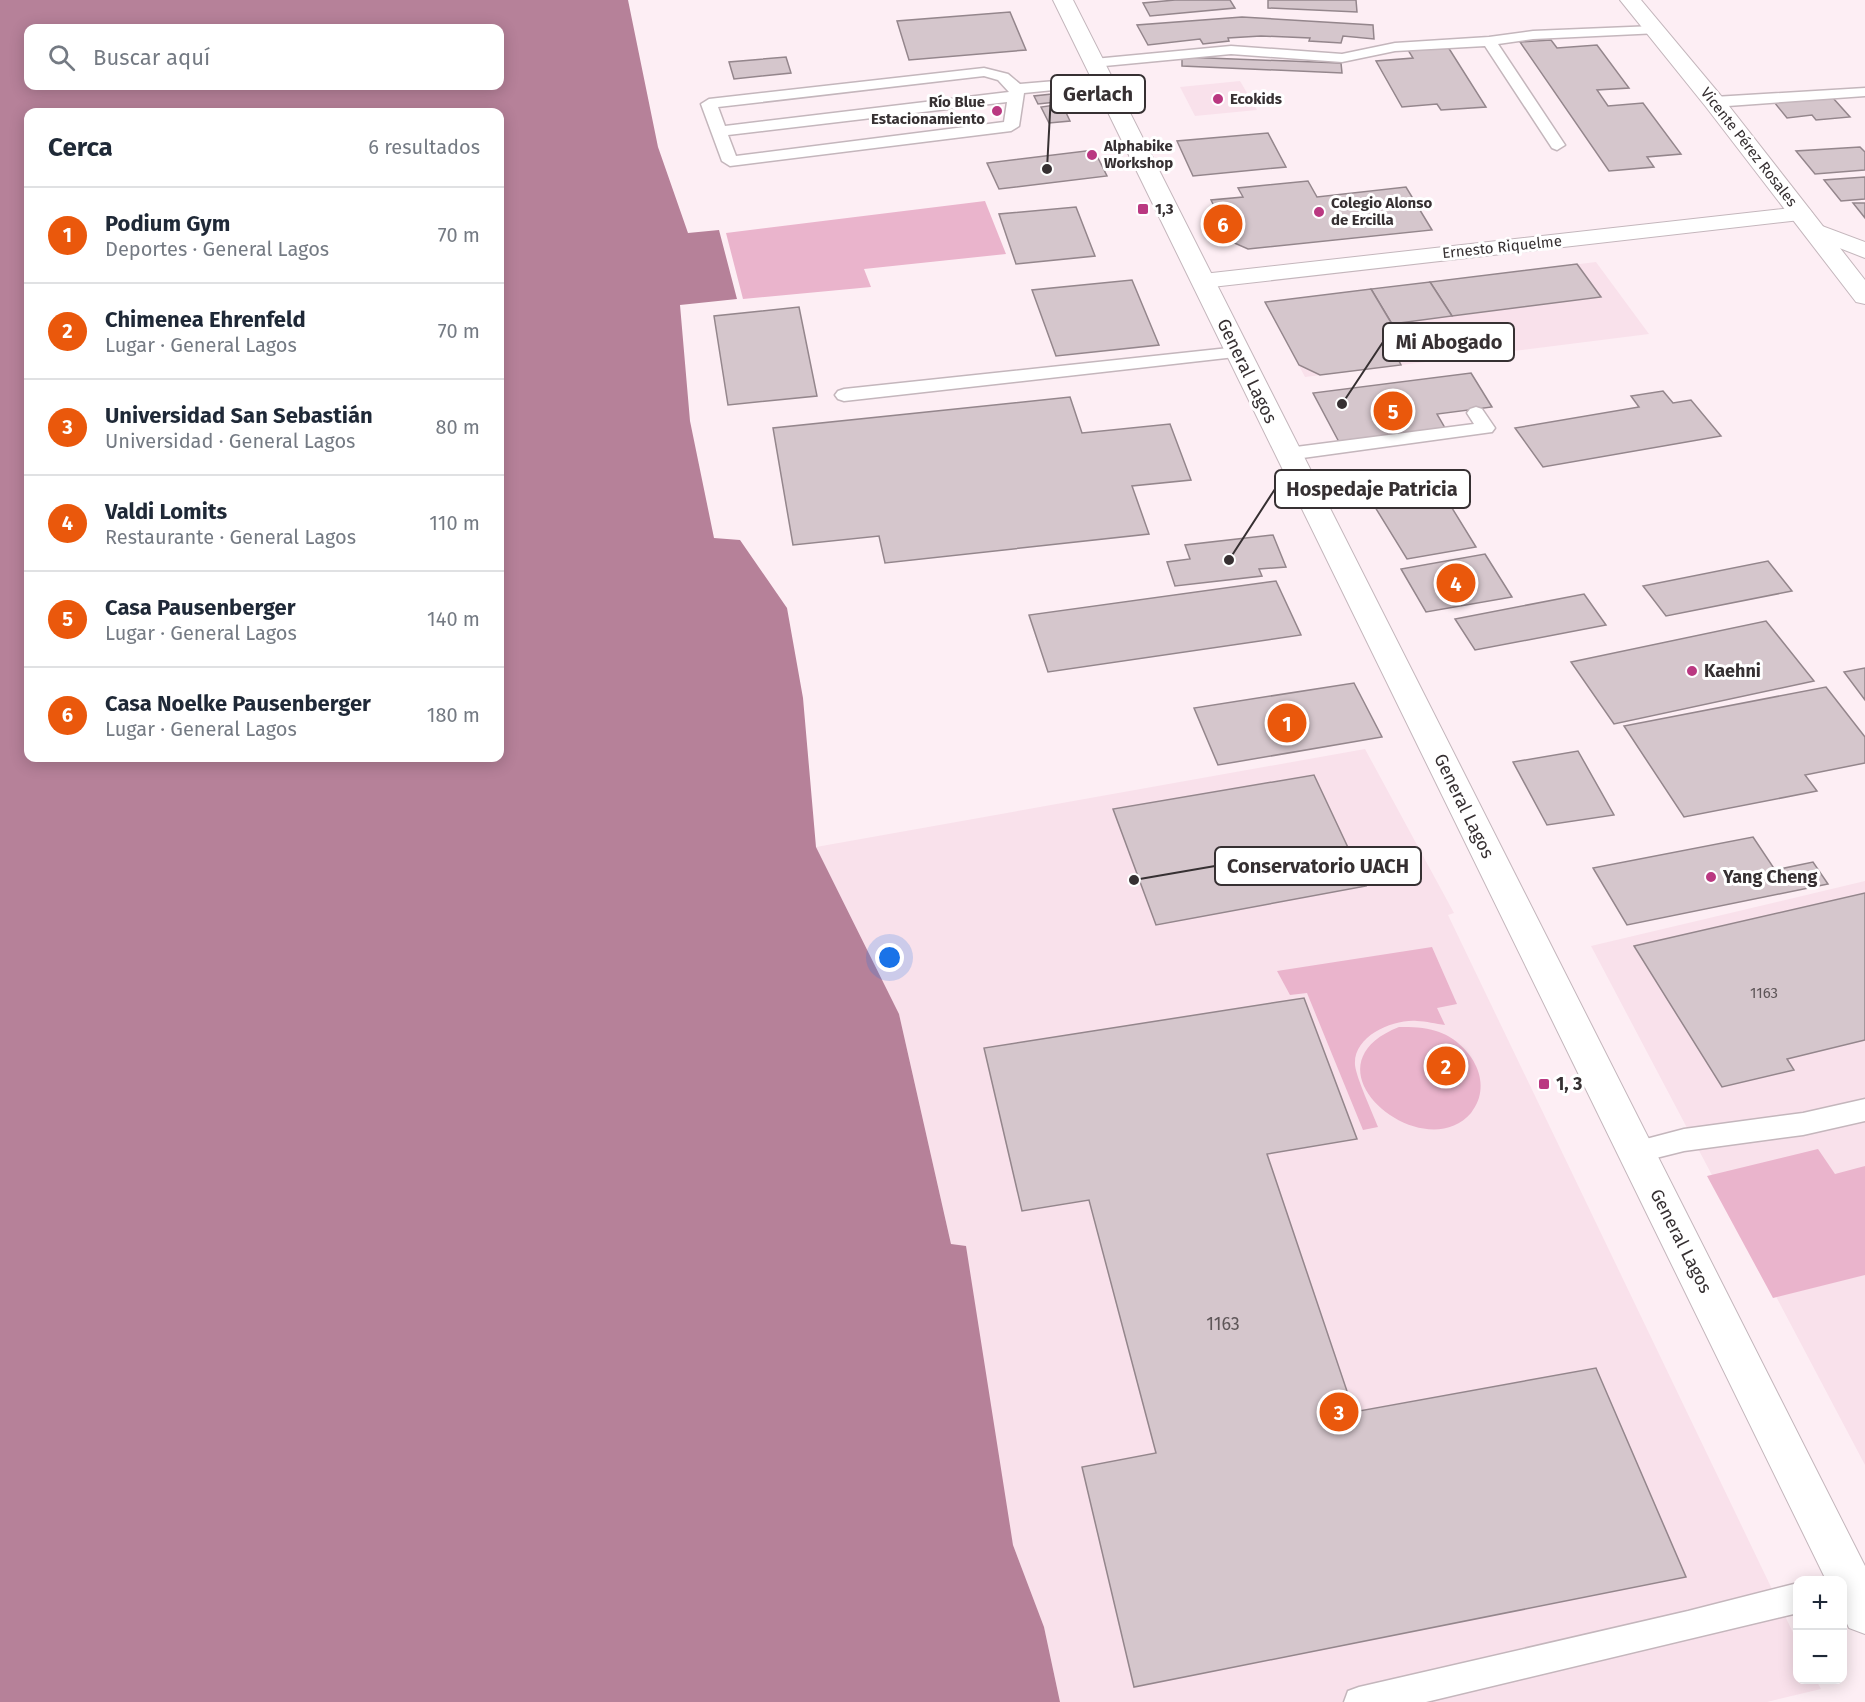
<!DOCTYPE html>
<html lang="es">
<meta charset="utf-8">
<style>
:root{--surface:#fff;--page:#f6f6f7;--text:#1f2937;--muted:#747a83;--line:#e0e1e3;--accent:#ea580c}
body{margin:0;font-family:"Fira Sans",sans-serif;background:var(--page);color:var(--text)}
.controls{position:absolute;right:18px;bottom:18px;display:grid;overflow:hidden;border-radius:12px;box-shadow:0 3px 15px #0003}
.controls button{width:54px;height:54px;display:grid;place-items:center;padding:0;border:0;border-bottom:2px solid var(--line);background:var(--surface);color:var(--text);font:30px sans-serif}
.you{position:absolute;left:890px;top:958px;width:21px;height:21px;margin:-15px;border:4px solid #fff;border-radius:50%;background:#1a73e8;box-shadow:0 0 0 9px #1a73e833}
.badge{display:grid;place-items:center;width:39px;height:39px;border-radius:50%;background:var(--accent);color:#fff;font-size:20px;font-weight:700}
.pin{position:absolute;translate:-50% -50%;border:3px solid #fff;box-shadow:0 2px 6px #0006}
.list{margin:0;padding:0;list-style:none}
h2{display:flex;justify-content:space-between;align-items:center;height:78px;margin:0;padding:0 24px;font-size:26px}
h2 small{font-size:20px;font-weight:400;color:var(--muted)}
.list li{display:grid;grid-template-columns:39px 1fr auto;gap:18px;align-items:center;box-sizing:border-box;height:96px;padding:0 24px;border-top:2px solid var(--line)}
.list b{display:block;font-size:22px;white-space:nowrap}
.list p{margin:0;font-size:20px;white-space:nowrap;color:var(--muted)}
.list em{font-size:20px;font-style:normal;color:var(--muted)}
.icon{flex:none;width:33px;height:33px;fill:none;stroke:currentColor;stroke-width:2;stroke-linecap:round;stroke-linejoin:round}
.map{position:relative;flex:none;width:1865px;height:1702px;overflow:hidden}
.search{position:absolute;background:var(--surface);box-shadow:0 3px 15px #0003;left:24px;top:24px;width:480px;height:66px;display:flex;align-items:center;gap:15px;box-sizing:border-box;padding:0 21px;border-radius:12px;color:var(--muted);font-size:22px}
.panel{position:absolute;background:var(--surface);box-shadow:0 3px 15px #0003;left:24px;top:108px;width:480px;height:654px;border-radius:12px}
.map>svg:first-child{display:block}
</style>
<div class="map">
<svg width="1865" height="1702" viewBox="0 0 1865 1702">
<rect width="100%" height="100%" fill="#fdeef4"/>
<g fill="#f9e1eb">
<polygon points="1240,81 1257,110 1195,116 1180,87"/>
<polygon points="1596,262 1649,334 1305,377 1265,302"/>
<polygon points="1365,749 1454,913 1448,915 1797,1641 1798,1680 1816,1680 1821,1689 1767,1702 1060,1702 1044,1627 1013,1545 951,1244 899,1014 816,847"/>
<polygon points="1865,881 1865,1465 1591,946"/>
</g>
<g fill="#eab4cc">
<polygon points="985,201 1006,254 864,269 871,287 743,299 726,233"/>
<path d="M 1432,947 L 1457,1004 L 1437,1008 L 1445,1025 C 1436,1024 1426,1021 1417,1021 C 1393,1019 1353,1036 1355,1065 C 1356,1077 1373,1114 1378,1127 L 1363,1130 L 1307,993 L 1290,995 L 1277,971 Z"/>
<path d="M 1399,1027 C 1412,1027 1424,1027 1436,1031 C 1469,1041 1496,1082 1471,1113 C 1423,1169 1297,1067 1399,1027 Z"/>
<polygon points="1818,1149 1835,1174 1865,1166 1865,1275 1773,1298 1707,1176"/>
</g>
<path fill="#b68199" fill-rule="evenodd" d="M 0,0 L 628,0 L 658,147 L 688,233 L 719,230 L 737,299 L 680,305 L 690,421 L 714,538 L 740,540 L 787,608 L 803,698 L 816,847 L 899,1014 L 951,1244 L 966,1246 L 1013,1545 L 1044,1627 L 1060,1702 L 0,1702 ZM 28,28 L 500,28 L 500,86 L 28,86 ZM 28,112 L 500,112 L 500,758 L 28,758 Z"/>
<g fill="#d5c6cc" stroke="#94868c" stroke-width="1.5">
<polygon points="1175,0 1230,0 1235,8 1150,16 1143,3"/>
<polygon points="1268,0 1356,0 1357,12 1268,8"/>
<polygon points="1010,12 1026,50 909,60 897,21"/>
<polygon points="1242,17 1373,25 1374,39 1343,36 1341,43 1309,41 1310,38 1261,36 1228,38 1229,41 1203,44 1200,39 1148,45 1137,25"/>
<polygon points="1551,40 1557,48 1597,45 1629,88 1597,90 1608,106 1643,103 1681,154 1647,157 1654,167 1609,171 1520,42"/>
<polygon points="1448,47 1486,107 1441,110 1437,104 1402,107 1376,61 1413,58 1408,50"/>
<polygon points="786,57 791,73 734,79 729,62"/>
<polygon points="1182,57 1341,63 1342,73 1182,66"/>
<polygon points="1061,93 1065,101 1038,104 1034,96"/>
<polygon points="1833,98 1850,117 1816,120 1812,115 1787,118 1774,102"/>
<polygon points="1062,104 1070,121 1049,123 1041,107"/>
<polygon points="1268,133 1286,167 1193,176 1177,141"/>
<polygon points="1860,147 1865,152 1865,170 1815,174 1796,151"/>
<polygon points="1094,150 1107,176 999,189 987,163"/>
<polygon points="1865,177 1865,199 1841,201 1824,180"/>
<polygon points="1308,181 1317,197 1406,187 1432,230 1248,249 1232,242 1211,200 1243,197 1238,188"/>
<polygon points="1853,203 1865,203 1865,218"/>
<polygon points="1076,207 1095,256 1016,264 999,214"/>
<polygon points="1577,264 1601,297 1452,316 1430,282"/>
<polygon points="1132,280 1159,345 1056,356 1032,290"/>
<polygon points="1430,282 1452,316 1392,324 1371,289"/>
<polygon points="1371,289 1408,351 1395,353 1401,365 1320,375 1299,365 1265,302"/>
<polygon points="799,307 817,396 728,405 714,316"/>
<polygon points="1471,373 1492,407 1437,414 1445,428 1339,442 1313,393"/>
<polygon points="1663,391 1673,403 1691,400 1721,436 1543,467 1515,428 1639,407 1631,396"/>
<polygon points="1070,397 1082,433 1170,424 1191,480 1132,486 1149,534 885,563 879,536 793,545 773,428"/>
<polygon points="1444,495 1476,547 1407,559 1375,507"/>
<polygon points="1273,535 1286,567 1259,569 1262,576 1175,586 1167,562 1190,559 1185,545"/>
<polygon points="1485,554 1512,597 1426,612 1401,569"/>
<polygon points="1768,561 1792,591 1666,616 1643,586"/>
<polygon points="1276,581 1301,635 1048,672 1029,615"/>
<polygon points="1584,594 1606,625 1475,650 1455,619"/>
<polygon points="1766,621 1814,681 1614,724 1571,662"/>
<polygon points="1865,668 1865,700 1844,672"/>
<polygon points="1354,683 1382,737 1218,765 1194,708"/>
<polygon points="1826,687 1865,737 1865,763 1805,775 1817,791 1684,817 1624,726"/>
<polygon points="1578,751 1614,815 1547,825 1513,762"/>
<polygon points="1314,775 1366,886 1156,925 1113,809"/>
<polygon points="1753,837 1775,870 1813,862 1828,884 1627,925 1593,868"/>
<polygon points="1865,893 1865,1040 1787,1059 1794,1070 1722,1087 1634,946"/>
<polygon points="1304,998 1357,1139 1267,1154 1354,1412 1596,1368 1686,1577 1134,1687 1082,1467 1156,1453 1089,1200 1022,1211 984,1048"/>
</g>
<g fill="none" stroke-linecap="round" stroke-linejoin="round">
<g stroke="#c4b6bc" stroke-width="3">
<g id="service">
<polygon points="1654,26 1659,27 1661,30 1659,33 1533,39 1498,44 1565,145 1557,150 1552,148 1485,46 1395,51 1342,62 1231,54 1094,67 1087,63 1094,59 1231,46 1342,54 1395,43 1489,37 1533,31"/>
<path d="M 984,68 L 1008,74 L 1020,84 L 1103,77 L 1110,81 L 1103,85 L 1024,93 L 1019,126 L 1011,131 L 730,166 L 722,161 L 701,104 L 709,99 ZM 984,76 L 998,80 L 1009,92 L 725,126 L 718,107 ZM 1007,102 L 1004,122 L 736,156 L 728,135 Z"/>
<polygon points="1865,88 1865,96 1714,107 1706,102 1714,97"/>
<polygon points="1238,347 1244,348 1247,352 1244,356 844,401 838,399 835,395 838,391 844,389"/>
<polygon points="1476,407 1482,409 1495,428 1492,432 1288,460 1281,458 1279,454 1281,450 1288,448 1474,424 1467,413 1470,409"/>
<polygon points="1865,1099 1865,1121 1803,1135 1684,1151 1636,1163 1627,1160 1623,1152 1627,1144 1684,1129 1803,1113"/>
<polygon points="1798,1583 1798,1613 1426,1702 1344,1702 1348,1691 1359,1687 1688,1611"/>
</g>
</g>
<g stroke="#c4b6bc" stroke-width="2">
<g id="minor">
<polygon points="1801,207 1809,209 1813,214 1809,219 1203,288 1194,286 1191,281 1194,276 1203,274"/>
<polygon points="1814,223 1865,242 1865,258 1806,235 1802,230 1806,225"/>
</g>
</g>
<g stroke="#c4b6bc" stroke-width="2">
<g id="secondary">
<polygon points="1053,0 1073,0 1865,1566 1865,1634 1849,1628 1842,1613 1842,1580 1826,1580"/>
<polygon points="1620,0 1641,0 1722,97 1865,280 1865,304 1856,302 1706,107"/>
</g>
</g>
<use href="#service" fill="#fff" fill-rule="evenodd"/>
<use href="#minor" fill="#fff" fill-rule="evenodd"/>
<use href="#secondary" fill="#fff" fill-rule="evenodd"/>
</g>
<g fill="#ba3881" stroke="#fff" stroke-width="2">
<circle cx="1218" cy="99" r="6"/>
<circle cx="997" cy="111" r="6"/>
<circle cx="1092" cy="155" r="6"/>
<rect x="1137" y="203" width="12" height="12" rx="3"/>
<circle cx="1319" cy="212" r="6"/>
<circle cx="1692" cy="671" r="6"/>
<circle cx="1711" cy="877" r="6"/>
<rect x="1538" y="1078" width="12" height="12" rx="3"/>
</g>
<g text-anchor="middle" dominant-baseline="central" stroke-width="6" stroke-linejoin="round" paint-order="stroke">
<g font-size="15" font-weight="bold" fill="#363032" stroke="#fff" text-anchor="start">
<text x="1230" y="99">Ecokids</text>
<text x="985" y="102" text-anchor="end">Río Blue<tspan x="985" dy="17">Estacionamiento</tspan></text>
<text x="1104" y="146">Alphabike<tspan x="1104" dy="17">Workshop</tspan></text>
<text x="1331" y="203">Colegio Alonso<tspan x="1331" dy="17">de Ercilla</tspan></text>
<text x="1155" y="209">1,3</text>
</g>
<g font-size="15" fill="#363032" stroke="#fff">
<text transform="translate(1749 147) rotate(52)">Vicente Pérez Rosales</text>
<text transform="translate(1502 247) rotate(-6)">Ernesto Riquelme</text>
</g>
<g font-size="15" fill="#5e5658">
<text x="1764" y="993">1163</text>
</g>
<g font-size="18" fill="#363032" stroke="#fff">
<text transform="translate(1247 371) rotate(64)">General Lagos</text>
<text transform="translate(1464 806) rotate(64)">General Lagos</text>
<text transform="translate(1681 1241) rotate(63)">General Lagos</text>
</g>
<g font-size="18" font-weight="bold" fill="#363032" stroke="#fff" text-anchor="start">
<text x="1704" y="671">Kaehni</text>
<text x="1723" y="877">Yang Cheng</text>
<text x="1556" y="1084">1, 3</text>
</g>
<g font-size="18" fill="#5e5658">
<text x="1223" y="1324">1163</text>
</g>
</g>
<path fill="none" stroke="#363032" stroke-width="2" d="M1047 169L1051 94M1342 404L1383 342M1229 560L1275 489M1134 880L1215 866"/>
<g fill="#363032" stroke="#fff" stroke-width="2">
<circle cx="1047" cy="169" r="6"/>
<circle cx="1342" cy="404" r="6"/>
<circle cx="1229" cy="560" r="6"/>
<circle cx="1134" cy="880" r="6"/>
</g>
<g fill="#fff" stroke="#363032" stroke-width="2">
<rect x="1051" y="75" width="94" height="38" rx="6"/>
<rect x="1383" y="323" width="131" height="38" rx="6"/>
<rect x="1275" y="470" width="195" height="38" rx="6"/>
<rect x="1215" y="847" width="206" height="38" rx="6"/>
</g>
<g font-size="20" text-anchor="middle" font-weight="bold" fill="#363032">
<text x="1098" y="101">Gerlach</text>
<text x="1449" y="349">Mi Abogado</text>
<text x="1372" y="496">Hospedaje Patricia</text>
<text x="1318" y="873">Conservatorio UACH</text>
</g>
</svg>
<div class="controls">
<button>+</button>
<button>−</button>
</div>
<div class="you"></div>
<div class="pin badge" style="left:1287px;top:723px">1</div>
<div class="pin badge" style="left:1446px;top:1066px">2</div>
<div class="pin badge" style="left:1339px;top:1412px">3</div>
<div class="pin badge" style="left:1456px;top:583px">4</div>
<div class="pin badge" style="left:1393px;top:411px">5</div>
<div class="pin badge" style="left:1223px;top:224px">6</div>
<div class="search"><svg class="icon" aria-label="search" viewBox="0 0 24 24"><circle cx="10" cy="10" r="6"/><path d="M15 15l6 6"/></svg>Buscar aquí</div>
<section class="panel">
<h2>Cerca<small>6 resultados</small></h2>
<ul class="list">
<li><span class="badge">1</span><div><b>Podium Gym</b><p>Deportes · General Lagos</p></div><em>70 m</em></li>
<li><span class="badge">2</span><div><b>Chimenea Ehrenfeld</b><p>Lugar · General Lagos</p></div><em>70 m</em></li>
<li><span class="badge">3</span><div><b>Universidad San Sebastián</b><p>Universidad · General Lagos</p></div><em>80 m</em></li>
<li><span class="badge">4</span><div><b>Valdi Lomits</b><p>Restaurante · General Lagos</p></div><em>110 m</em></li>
<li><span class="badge">5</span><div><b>Casa Pausenberger</b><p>Lugar · General Lagos</p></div><em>140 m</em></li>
<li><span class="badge">6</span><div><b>Casa Noelke Pausenberger</b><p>Lugar · General Lagos</p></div><em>180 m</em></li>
</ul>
</section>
</div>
